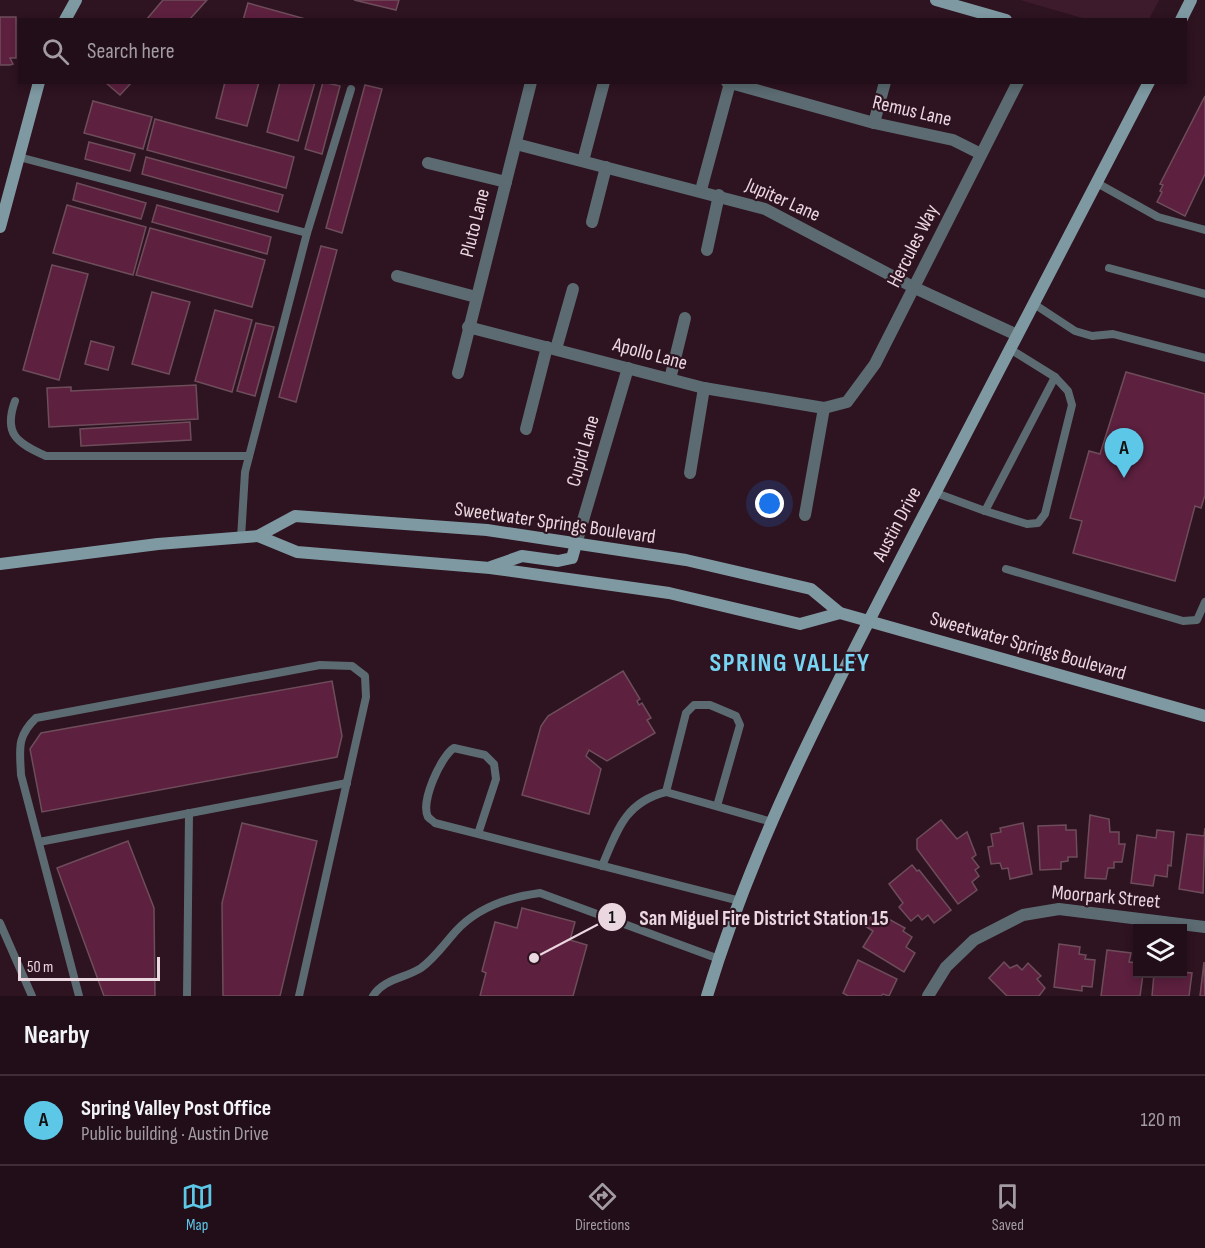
<!DOCTYPE html>
<meta charset="utf-8">
<style>
:root{--surface:#220e18;--page:#2e1c25;--text:#f1f3f6;--muted:#a29ca2;--line:#3f2e37;--accent:#5cc7e7}
body{margin:0;font-family:"Sofia Sans Condensed",sans-serif;background:var(--page);color:var(--text)}
.controls{position:absolute;right:18px;bottom:18px;display:grid;overflow:hidden;border-radius:0px;box-shadow:0 3px 9px #0003}
.controls button{width:54px;height:54px;display:grid;place-items:center;padding:0;border:0;border-bottom:2px solid var(--line);background:var(--surface);color:var(--text);font:30px sans-serif}
.scale{position:absolute;left:18px;bottom:15px;width:142px;box-sizing:border-box;padding-left:6px;border:3px solid #ebd7df;border-top:0;font-size:16px;line-height:21px;white-space:nowrap;color:#ebd7df;-webkit-text-stroke:4px #2e1320;paint-order:stroke}
.you{position:absolute;left:770px;top:504px;width:21px;height:21px;margin:-15px;border:4px solid #fff;border-radius:50%;background:#1a73e8;box-shadow:0 0 0 9px #1a73e833}
.badge{display:grid;place-items:center;width:39px;height:39px;border-radius:50%;background:var(--accent);color:#111;font-size:20px;font-weight:700}
.pin{position:absolute;translate:-50% -50px;filter:drop-shadow(0 2px 3px #0008)}
.pin::after{content:'';position:absolute;top:32px;width:21px;height:18px;background:inherit;clip-path:polygon(0 0,100% 0,50% 100%)}
.list{margin:0;padding:0;list-style:none}
h2{display:flex;justify-content:space-between;align-items:center;height:78px;margin:0;padding:0 24px;font-size:26px}
h2 small{font-size:20px;font-weight:400;color:var(--muted)}
.list li{display:grid;grid-template-columns:39px 1fr auto;gap:18px;align-items:center;box-sizing:border-box;height:90px;padding:0 24px;border-top:2px solid var(--line)}
.list b{display:block;font-size:22px;white-space:nowrap}
.list p{margin:0;font-size:20px;white-space:nowrap;color:var(--muted)}
.list em{font-size:20px;font-style:normal;color:var(--muted)}
.icon{flex:none;width:33px;height:33px;fill:none;stroke:currentColor;stroke-width:2;stroke-linecap:round;stroke-linejoin:round}
.map{position:relative;flex:none;width:1205px;height:996px;overflow:hidden}
.search{position:absolute;background:var(--surface);box-shadow:0 3px 9px #0003;left:18px;right:18px;top:18px;height:66px;display:flex;align-items:center;gap:15px;box-sizing:border-box;padding:0 21px;border-radius:0px;color:var(--muted);font-size:22px}
.sheet{height:168px;background:var(--surface)}
nav{display:flex;justify-content:space-around;align-items:center;box-sizing:border-box;height:84px;border-top:2px solid var(--line);background:var(--surface);font-size:16px;color:var(--muted)}
nav a{display:grid;justify-items:center;gap:3px}
nav .on{color:var(--accent)}
.map>svg:first-child{display:block}
</style>
<div class="map">
<svg width="1205" height="996" viewBox="0 0 1205 996">
<rect width="100%" height="100%" fill="#2e1320"/>
<polygon fill="#3d1b2c" points="1020,0 1159,0 1149,19 1089,20"/>
<g fill="#5d203f" stroke="#6e4d5b" stroke-width="1.5">
<polygon points="163,0 207,0 189,20 146,20"/>
<polygon points="354,0 399,0 396,10"/>
<polygon points="248,3 309,20 243,20"/>
<polygon points="0,17 16,17 16,58 10,58 13,64 10,65 0,65"/>
<polygon points="105,82 132,82 120,95"/>
<polygon points="225,82 259,82 247,126 216,118"/>
<polygon points="280,82 315,82 298,141 267,132"/>
<polygon points="323,82 340,86 322,154 305,149"/>
<polygon points="365,85 382,89 342,233 326,228"/>
<polygon points="1205,96 1205,174 1185,216 1157,202 1162,192 1160,191 1163,185 1160,184"/>
<polygon points="93,101 152,117 143,149 84,133"/>
<polygon points="155,119 294,157 286,188 147,150"/>
<polygon points="89,142 135,154 130,171 85,159"/>
<polygon points="146,157 283,195 278,212 142,174"/>
<polygon points="77,183 146,203 141,219 73,200"/>
<polygon points="67,205 146,227 133,275 53,253"/>
<polygon points="157,205 271,237 267,254 152,222"/>
<polygon points="150,228 265,260 252,307 136,275"/>
<polygon points="321,246 337,250 296,402 279,397"/>
<polygon points="52,265 88,274 59,380 23,370"/>
<polygon points="152,292 190,302 169,374 132,364"/>
<polygon points="215,310 252,320 232,392 195,381"/>
<polygon points="256,323 274,327 255,396 237,391"/>
<polygon points="91,341 114,347 108,370 85,364"/>
<polygon points="1126,372 1205,394 1205,495 1201,508 1195,506 1175,581 1073,553 1082,521 1070,518 1089,451 1100,454"/>
<polygon points="196,385 198,419 49,427 47,388 71,387 71,391"/>
<polygon points="190,422 191,440 81,446 80,429"/>
<polygon points="623,671 640,699 637,701 639,705 642,703 651,718 647,720 655,733 607,761 589,750 586,756 601,769 589,814 522,795 541,726 548,716"/>
<polygon points="332,681 342,736 337,757 42,812 30,749 41,733"/>
<polygon points="1090,815 1109,819 1110,832 1119,832 1119,844 1125,844 1122,862 1114,862 1114,868 1108,868 1106,879 1085,878"/>
<polygon points="941,820 957,839 967,832 976,855 972,858 979,867 975,870 979,876 972,882 977,890 958,904 917,849 917,839"/>
<polygon points="242,823 317,841 280,996 223,996 222,903"/>
<polygon points="1023,823 1032,874 1010,879 1008,868 1002,869 1000,863 991,864 988,847 993,846 991,834 1001,832 1000,828"/>
<polygon points="1066,825 1066,830 1076,830 1077,857 1068,857 1068,861 1061,862 1061,869 1040,870 1038,826"/>
<polygon points="1205,828 1203,893 1179,889 1187,834 1204,836"/>
<polygon points="1157,830 1174,832 1171,866 1168,865 1167,877 1155,875 1153,886 1131,883 1137,835 1156,838"/>
<polygon points="128,841 154,908 155,996 104,996 57,868"/>
<polygon points="912,865 917,871 919,870 951,910 934,923 928,915 922,920 918,915 911,921 899,907 903,903 889,884"/>
<polygon points="522,908 575,922 570,940 587,945 573,996 480,996 486,973 482,971 495,922 517,928"/>
<polygon points="874,911 905,928 903,931 912,937 906,947 915,953 904,972 863,947 873,931 865,926"/>
<polygon points="1059,944 1080,947 1079,954 1086,955 1085,959 1095,960 1092,987 1082,986 1082,991 1054,987"/>
<polygon points="1107,950 1131,953 1129,962 1138,963 1138,974 1143,974 1140,996 1101,996"/>
<polygon points="858,960 897,979 889,996 883,994 881,996 848,996 843,993"/>
<polygon points="1004,962 1010,968 1017,965 1022,970 1028,963 1041,976 1037,979 1045,988 1039,996 1007,996 989,978"/>
<polygon points="1204,962 1205,996 1200,996"/>
<polygon points="1182,972 1192,973 1189,996 1152,996 1154,974"/>
</g>
<g fill="none" stroke-linecap="round" stroke-linejoin="round">
<g stroke="#5b6b71" stroke-width="8">
<polyline points="19,157 307,233 351,89"/>
<polyline points="1097,183 1158,217 1205,230"/>
<polyline points="1109,268 1205,294"/>
<polyline points="1034,304 1075,331 1092,336 1113,334 1205,358"/>
<path d="M 15,401 C 3,434 17,443 46,456 L 249,456"/>
<polyline points="936,493 985,511 1055,377 1010,349"/>
<polyline points="985,511 1027,524 1038,523 1045,514 1072,405 1068,391 1055,377"/>
<polyline points="241,538 245,472 307,233"/>
<polyline points="1006,569 1183,621 1197,620 1205,602"/>
<polyline points="666,792 686,713 694,705 710,705 736,716 740,725 717,806"/>
<path d="M 478,834 L 496,779 L 494,764 L 485,755 L 454,748 C 441,756 420,802 428,817 C 430,819 433,821 435,823 L 740,901"/>
<polyline points="39,842 347,783"/>
<path d="M 602,866 C 617,831 625,802 666,792 L 772,822"/>
<polyline points="0,923 32,996"/>
<path d="M 79,996 L 21,775 C 20,750 16,737 36,718 L 320,665 L 352,666 L 365,676 L 366,697 L 299,996"/>
<polyline points="187,996 189,813"/>
<path d="M 373,996 C 383,979 406,978 421,968 C 435,958 445,943 456,931 C 478,907 509,897 540,893 L 719,959"/>
</g>
<g stroke="#5b6b71" stroke-width="12">
<polyline points="727,82 874,123 953,140 981,154"/>
<polyline points="874,123 885,82"/>
<polyline points="516,144 765,209 915,288 1017,335"/>
<polyline points="583,161 604,82"/>
<polyline points="428,163 506,182"/>
<polyline points="701,190 730,83"/>
<polyline points="592,222 606,167"/>
<polyline points="707,250 719,195"/>
<polyline points="397,276 476,297"/>
<polyline points="468,327 704,388 824,408 847,402 875,364 1018,82"/>
<polyline points="556,349 573,289"/>
<polyline points="458,373 531,82"/>
<polyline points="670,379 685,318"/>
<polyline points="526,429 547,347"/>
<polyline points="690,473 704,388"/>
<polyline points="805,515 824,408"/>
<polyline points="576,544 628,368"/>
<polyline points="928,996 946,967 974,940 1023,915 1059,909 1205,927"/>
</g>
<g stroke="#7e99a2" stroke-width="12">
<polyline points="936,0 1006,20"/>
<polyline points="65,20 76,0"/>
<polyline points="1181,20 1191,0"/>
<polyline points="0,227 39,82"/>
<polyline points="258,536 297,552 490,568 669,593 800,624 840,613"/>
<polyline points="0,564 158,544 258,536 295,516 487,530 686,560 811,589 840,613 1205,716"/>
<polyline points="491,567 522,556 558,561 572,558 576,544"/>
<path d="M 707,996 C 757,830 841,675 920,522 C 997,376 1072,229 1149,82"/>
</g>
</g>
<g text-anchor="middle" dominant-baseline="central" stroke-width="4.5" stroke-linejoin="round" paint-order="stroke">
<g font-size="20" fill="#ebd7df" stroke="#2e1320">
<text transform="translate(912 111) rotate(13)">Remus Lane</text>
<text transform="translate(783 200) rotate(24)">Jupiter Lane</text>
<text transform="translate(475 223) rotate(-76)">Pluto Lane</text>
<text transform="translate(913 246) rotate(-63)">Hercules Way</text>
<text transform="translate(650 354) rotate(15)">Apollo Lane</text>
<text transform="translate(583 451) rotate(-74)">Cupid Lane</text>
<text transform="translate(555 523) rotate(8)">Sweetwater Springs Boulevard</text>
<text transform="translate(897 524) rotate(-62)">Austin Drive</text>
<text transform="translate(1028 646) rotate(16)">Sweetwater Springs Boulevard</text>
<text transform="translate(1106 897) rotate(5)">Moorpark Street</text>
</g>
<g font-size="26" font-weight="bold" letter-spacing="1.5" fill="#75d5f3" stroke="#2e1320">
<text x="790" y="663">SPRING VALLEY</text>
</g>
</g>
<path fill="none" stroke="#ebd7df" stroke-width="2" d="M534 958L612 917"/>
<g fill="#ebd7df" stroke="#2e1320" stroke-width="2">
<circle cx="534" cy="958" r="6"/>
<circle cx="612" cy="917" r="15"/>
</g>
<g font-size="18" text-anchor="middle" font-weight="bold" fill="#111">
<text x="612" y="923">1</text>
</g>
<g font-size="21" text-anchor="middle" font-weight="bold" fill="#ebd7df" stroke="#2e1320" stroke-width="4.5" stroke-linejoin="round" paint-order="stroke">
<text x="764" y="925">San Miguel Fire District Station 15</text>
</g>
</svg>
<div class="controls">
<button><svg class="icon" aria-label="layers" viewBox="0 0 24 24"><path d="M12 4l9 5-9 5-9-5zM3 14l9 5 9-5"/></svg></button>
</div>
<div class="scale">50 m</div>
<div class="you"></div>
<div class="pin badge" style="left:1124px;top:478px">A</div>
<div class="search"><svg class="icon" aria-label="search" viewBox="0 0 24 24"><circle cx="10" cy="10" r="6"/><path d="M15 15l6 6"/></svg>Search here</div>
</div>
<section class="sheet">
<h2>Nearby<small></small></h2>
<ul class="list">
<li><span class="badge">A</span><div><b>Spring Valley Post Office</b><p>Public building · Austin Drive</p></div><em>120 m</em></li>
</ul>
</section>
<nav>
<a class="on"><svg class="icon" aria-label="map" viewBox="0 0 24 24"><path d="M3 6l6-2 6 2 6-2v14l-6 2-6-2-6 2zM9 4v14M15 6v14"/></svg>Map</a>
<a><svg class="icon" aria-label="directions" viewBox="0 0 24 24"><path d="M12 3l9 9-9 9-9-9zM9 14v-3h6M13 9l2 2-2 2"/></svg>Directions</a>
<a><svg class="icon" aria-label="saved" viewBox="0 0 24 24"><path d="M7 4h10v16l-5-4-5 4z"/></svg>Saved</a>
</nav>
